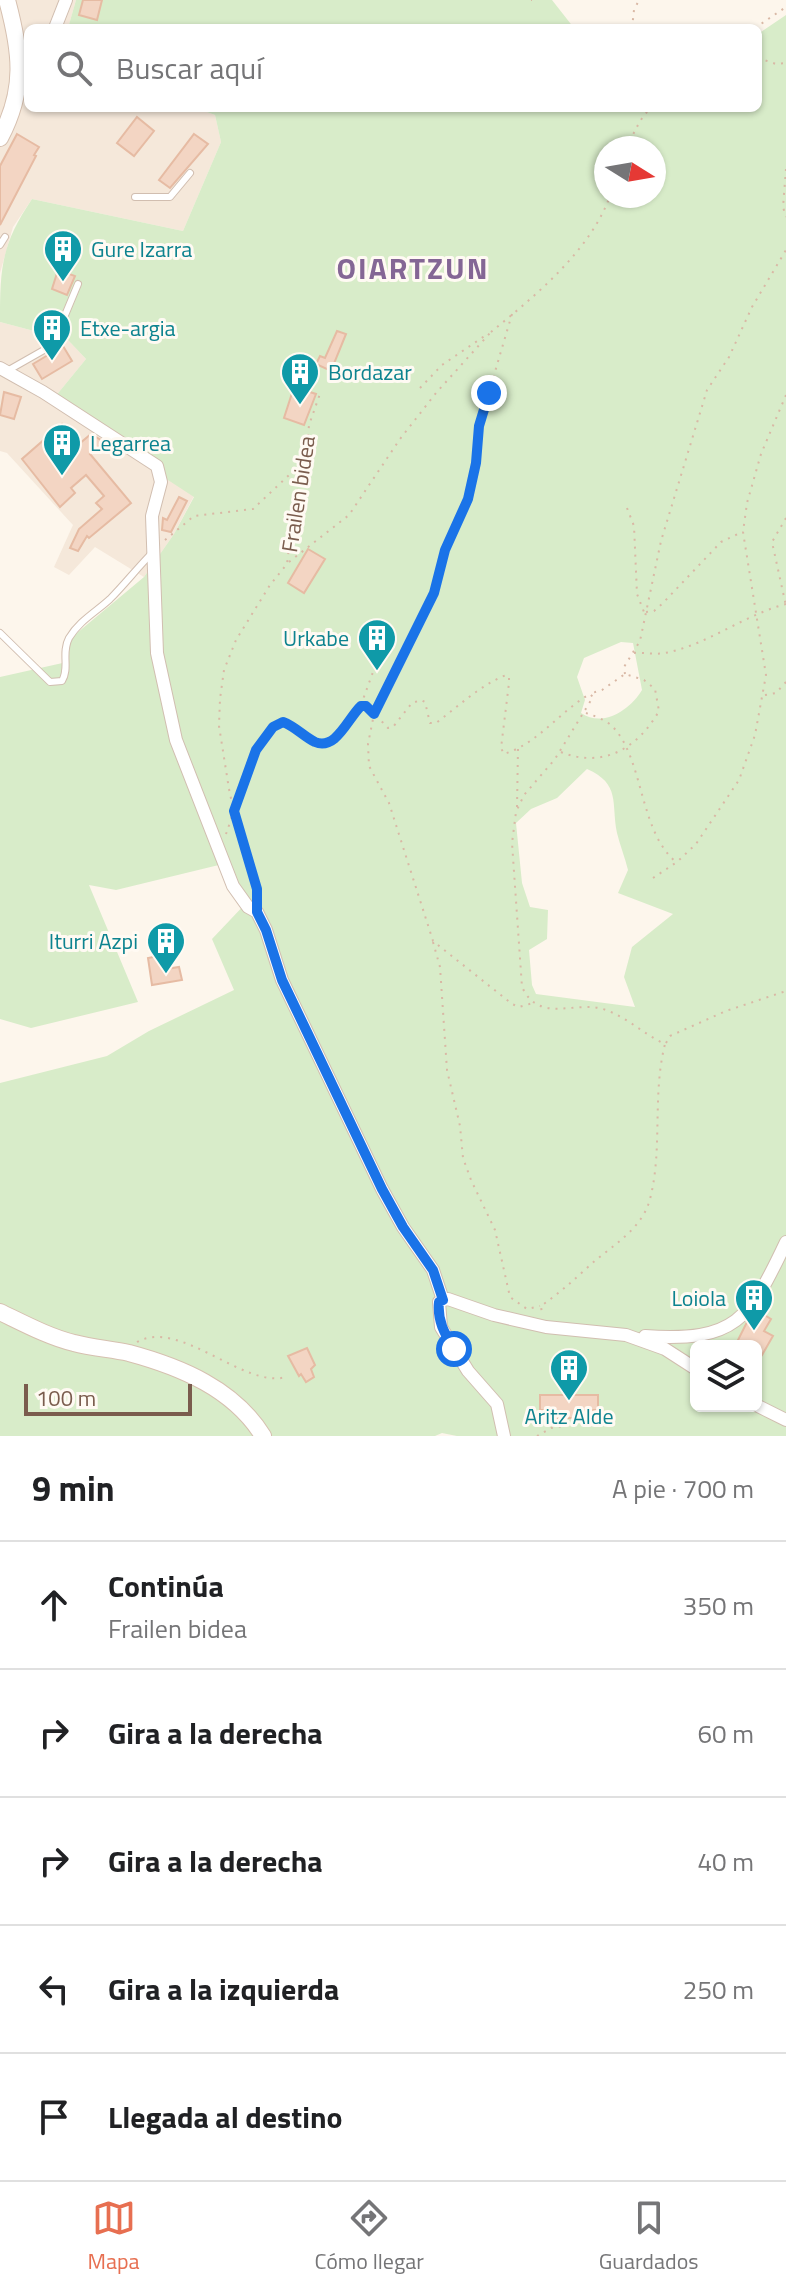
<!DOCTYPE html>
<html lang="es">
<meta charset="utf-8">
<style>
:root{--surface:#fff;--page:#f6f6f6;--text:#202124;--muted:#757577;--line:#e0e0e0;--accent:#e76f51}
body{margin:0;font-family:"Titillium Web",sans-serif;background:var(--page);color:var(--text)}
.controls{position:absolute;right:24px;bottom:24px;display:grid;overflow:hidden;border-radius:12px;box-shadow:0 2px 6px #0004}
.controls button{width:72px;height:72px;display:grid;place-items:center;padding:0;border:0;border-bottom:2px solid var(--line);background:var(--surface);color:var(--text);font:40px sans-serif}
.compass{position:absolute;left:594px;top:136px;width:72px;height:72px;border-radius:50%;background:var(--surface);box-shadow:0 2px 6px #0004;rotate:101deg}
.scale{position:absolute;left:24px;bottom:20px;width:168px;box-sizing:border-box;padding-left:8px;border:4px solid #7a5c4d;border-top:0;font-size:22px;line-height:28px;white-space:nowrap;color:#7a5c4d;-webkit-text-stroke:6px #fffaf3;paint-order:stroke}
.stop{position:absolute;width:24px;height:24px;margin:-18px;border:6px solid #1a73e8;border-radius:50%;background:#fff}
.stop.end{background:#1a73e8;border-color:#fff;box-shadow:0 2px 8px #0008}
.list{margin:0;padding:0;list-style:none}
h2{display:flex;justify-content:space-between;align-items:center;height:104px;margin:0;padding:0 32px;font-size:34px}
h2 small{font-size:26px;font-weight:400;color:var(--muted)}
.list li{display:grid;grid-template-columns:52px 1fr auto;gap:24px;align-items:center;box-sizing:border-box;height:128px;padding:0 32px;border-top:2px solid var(--line)}
.list b{display:block;font-size:30px;white-space:nowrap}
.list p{margin:0;font-size:26px;white-space:nowrap;color:var(--muted)}
.list em{font-size:26px;font-style:normal;color:var(--muted)}
.icon{flex:none;width:44px;height:44px;fill:none;stroke:currentColor;stroke-width:2;stroke-linecap:round;stroke-linejoin:round}
.map{position:relative;flex:none;width:786px;height:1436px;overflow:hidden}
.search{position:absolute;background:var(--surface);box-shadow:0 2px 6px #0004;left:24px;right:24px;top:24px;height:88px;display:flex;align-items:center;gap:20px;box-sizing:border-box;padding:0 28px;border-radius:12px;color:var(--muted);font-size:30px}
.sheet{height:744px;background:var(--surface)}
nav{display:flex;justify-content:space-around;align-items:center;box-sizing:border-box;height:112px;border-top:2px solid var(--line);background:var(--surface);font-size:22px;color:var(--muted)}
nav a{display:grid;justify-items:center;gap:4px}
nav .on{color:var(--accent)}
.map>svg:first-child{display:block}
</style>
<div class="map">
<svg width="786" height="1436" viewBox="0 0 786 1436">
<rect width="100%" height="100%" fill="#fdf6ec"/>
<g fill="#f5e8da">
<polygon points="0,0 76,0 68,28 28,28 28,108 196,108 215,115 221,142 183,231 32,199 13,227 0,273"/>
<polygon points="0,322 68,340 86,359 50,403 194,496 174,534 144,577 95,547 69,575 54,567 73,525 7,453 0,451"/>
</g>
<g fill="#d8ecc9" fill-rule="evenodd">
<polygon points="76,0 552,0 574,28 68,28"/>
<path d="M 786,15 L 786,1436 L 457,1436 L 442,1433 L 435,1436 L 0,1436 L 0,1083 L 107,1056 L 149,1031 L 234,990 L 212,939 L 248,901 L 227,863 L 116,890 L 89,885 L 138,1002 L 31,1028 L 0,1019 L 0,677 L 67,662 L 71,638 L 144,577 L 174,534 L 194,497 L 50,403 L 86,359 L 68,340 L 0,322 C 0,268 1,245 32,199 L 183,231 L 221,142 L 215,115 L 196,108 L 758,108 L 758,34 ZM 606,148 L 654,148 L 654,196 L 606,196 ZM 621,642 L 633,643 L 642,690 C 630,710 603,728 581,713 L 585,700 L 577,677 L 584,658 ZM 587,769 C 621,784 611,803 617,833 C 620,845 625,858 628,870 L 618,893 L 673,914 L 632,947 L 624,977 L 635,1007 L 536,994 L 532,985 L 529,950 L 547,939 L 548,910 L 530,907 L 522,883 L 516,823 L 531,809 L 557,798 ZM 696,1346 L 756,1346 L 756,1406 L 696,1406 Z"/>
</g>
<g fill="#f3d5c3" stroke="#e6bba3" stroke-width="2">
<polygon points="83,0 102,0 97,20 79,15"/>
<polygon points="137,117 154,131 134,156 117,143"/>
<polygon points="17,134 39,147 34,155 36,156 0,225 0,166"/>
<polygon points="194,134 208,144 170,188 159,180"/>
<polygon points="58,270 75,276 67,295 52,289"/>
<polygon points="337,331 346,334 331,371 316,364 320,356 325,358"/>
<polygon points="63,346 72,361 42,379 33,364"/>
<polygon points="294,387 316,394 304,425 284,418"/>
<polygon points="4,392 21,397 14,419 0,415"/>
<polygon points="62,424 79,444 91,434 104,442 90,454 131,503 89,538 87,536 78,551 70,548 79,529 102,509 96,503 104,496 86,475 71,488 75,493 60,507 22,459"/>
<polygon points="179,497 187,501 171,532 162,530 163,518 167,520"/>
<polygon points="308,549 325,559 304,593 288,583"/>
<polygon points="164,955 166,969 179,967 182,980 152,985 148,958"/>
<polygon points="758,1311 771,1319 764,1331 773,1336 762,1355 756,1351 756,1346 735,1346 747,1322"/>
<polygon points="307,1348 315,1365 311,1369 314,1377 306,1382 301,1374 299,1376 288,1356"/>
<polygon points="540,1395 598,1395 598,1410 581,1410 581,1418 556,1418 556,1410 540,1410"/>
</g>
<g fill="none" stroke-linecap="round" stroke-linejoin="round">
<g stroke="#d1beb0" stroke-width="8">
<g id="service">
<polyline points="135,197 170,197 190,173"/>
<polyline points="0,245 5,237"/>
<polyline points="58,332 78,284"/>
<polyline points="7,371 58,342"/>
<path d="M 0,633 L 50,682 L 62,681 C 70,668 61,653 69,638 C 79,621 96,612 110,599 C 125,584 138,567 153,552"/>
</g>
</g>
<g stroke="#d1beb0" stroke-width="14">
<g id="minor">
<polyline points="55,28 66,0"/>
<polyline points="0,368 43,392 157,466 161,482 152,516 157,653 176,740 233,886 248,907 257,912 266,930 282,980 307,1032 382,1189 403,1227 433,1270 443,1300 439,1302 441,1327 468,1371 497,1404 504,1436"/>
<polyline points="443,1300 448,1299 494,1315 546,1327 626,1335 665,1349 696,1369"/>
<path d="M 645,1336 C 736,1342 749,1320 786,1242"/>
<polyline points="756,1405 786,1420"/>
</g>
</g>
<g stroke="#d6c0b0" stroke-width="18">
<g id="secondary">
<path d="M 0,138 C 26,89 21,52 7,0"/>
<path d="M 0,1312 C 23,1323 49,1337 74,1343 C 92,1348 111,1349 129,1353 C 181,1367 234,1389 263,1436"/>
</g>
</g>
<g stroke="#d9b8a5" stroke-width="2" stroke-dasharray="2 6" stroke-linecap="butt">
<polyline points="531,0 532,0"/>
<polyline points="632,28 634,10 639,0"/>
<polyline points="755,28 786,7"/>
<polyline points="758,58 776,64 786,63"/>
<polyline points="626,148 640,121 650,108"/>
<polyline points="786,169 783,207 786,217"/>
<polyline points="512,314 479,426 476,463 468,499 445,550 434,593 374,714 368,744 369,766 389,803 433,941 512,1004 519,1007 533,1003"/>
<path d="M 491,332 C 535,296 590,251 610,196"/>
<polyline points="420,388 442,365 486,335"/>
<polyline points="627,508 634,526 637,594 644,612"/>
<polyline points="786,518 772,542 786,606"/>
<polyline points="165,540 194,516 253,509 305,460"/>
<polyline points="289,562 349,515 400,439 436,393 490,333"/>
<polyline points="646,612 654,611 663,603 721,542 740,533"/>
<path d="M 634,653 C 644,652 654,655 665,653 C 707,645 744,615 786,604"/>
<polyline points="625,674 624,667 640,641 661,541 707,390 729,357 752,307 786,250"/>
<polyline points="765,695 776,693 786,682"/>
<polyline points="361,705 373,672"/>
<path d="M 586,713 C 595,716 606,720 613,727 C 644,760 639,831 676,862"/>
<path d="M 561,752 C 603,769 638,748 659,711 L 655,689 L 644,680 L 625,674 L 602,690 L 592,693"/>
<polyline points="517,807 518,749"/>
<path d="M 226,834 C 238,802 250,737 283,722 C 296,727 303,736 315,742 C 336,751 348,718 361,706 L 370,709 L 388,728 L 393,727 L 412,703 L 421,700 L 425,702 L 430,723 L 436,723 C 459,706 479,686 506,675 L 509,677 L 509,683 L 501,748 L 504,754 C 539,743 560,711 590,694 L 593,697 L 555,759 L 524,795 L 516,812 L 512,843 L 522,987 C 540,1025 576,999 606,1010 C 628,1018 645,1035 665,1044 C 652,1095 663,1149 650,1199 C 642,1230 611,1246 589,1266 C 573,1281 558,1294 541,1306 L 542,1315"/>
<polyline points="653,878 677,862 696,844 739,780 755,735 766,675 743,532 747,503 761,454 786,395"/>
<polyline points="257,899 257,889 237,827 229,789 219,726 220,699 224,670 236,640 270,585 287,564 295,500 306,459 309,425 321,391"/>
<polyline points="433,942 440,967 447,1070 460,1126 463,1158 471,1180 495,1230 510,1297 527,1309 540,1306"/>
<polyline points="666,1043 670,1036 726,1011 786,991"/>
<path d="M 137,1342 C 180,1318 244,1389 286,1377"/>
<polyline points="537,1436 551,1428 598,1421"/>
</g>
<use href="#service" stroke="#fff" stroke-width="6"/>
<use href="#minor" stroke="#fff" stroke-width="12"/>
<use href="#secondary" stroke="#fff" stroke-width="16"/>
</g>
<g fill="none" stroke-linecap="round" stroke-linejoin="round">
<path stroke="#1a73e8" stroke-width="10" d="M 454,1349 C 445,1334 437,1321 439,1302 L 443,1300 L 433,1270 L 403,1227 L 382,1189 L 307,1032 L 282,980 L 266,930 L 257,912 L 257,889 L 234,811 L 256,750 L 273,727 L 283,722 C 296,727 303,736 315,742 C 336,751 348,718 361,706 L 366,706 L 374,714 L 434,593 L 445,550 L 468,499 L 476,463 L 479,426 L 489,393"/>
</g>
<defs>
<g id="building-pin" transform="scale(2)"><path d="M0 17L-7.5 6A9.5 9.5 0 1 1 7.5 6Z" fill="#0f9aa8" stroke="#fffaf3"/><path d="M-4-6H4V6H1V3H-1V6H-4ZM-2.5-4.3h1.7v1.8h-1.7ZM.8-4.3h1.7v1.8H.8ZM-2.5-1h1.7V.8h-1.7ZM.8-1h1.7V.8H.8Z" fill="#fff"/></g>
</defs>
<g fill-rule="evenodd">
<use href="#building-pin" x="63" y="249"/>
<use href="#building-pin" x="52" y="328"/>
<use href="#building-pin" x="300" y="372"/>
<use href="#building-pin" x="62" y="443"/>
<use href="#building-pin" x="377" y="638"/>
<use href="#building-pin" x="166" y="941"/>
<use href="#building-pin" x="754" y="1298"/>
<use href="#building-pin" x="569" y="1368"/>
</g>
<g text-anchor="middle" dominant-baseline="central" stroke-width="6" stroke-linejoin="round" paint-order="stroke">
<g font-size="22" fill="#0d838f" stroke="#fffaf3" text-anchor="start">
<text x="91" y="249">Gure Izarra</text>
<text x="80" y="328">Etxe-argia</text>
<text x="328" y="372">Bordazar</text>
<text x="90" y="443">Legarrea</text>
<text x="349" y="638" text-anchor="end">Urkabe</text>
<text x="138" y="941" text-anchor="end">Iturri Azpi</text>
<text x="726" y="1298" text-anchor="end">Loiola</text>
<text x="569" y="1416" text-anchor="middle">Aritz Alde</text>
</g>
<g font-size="22" fill="#7a5c4d" stroke="#fffaf3">
<text transform="translate(298 494) rotate(-81)">Frailen bidea</text>
</g>
<g font-size="30" font-weight="bold" letter-spacing="2" fill="#846695" stroke="#fffaf3">
<text x="413" y="268">OIARTZUN</text>
</g>
</g>
</svg>
<div class="controls">
<button><svg class="icon" aria-label="layers" viewBox="0 0 24 24"><path d="M12 4l9 5-9 5-9-5zM3 14l9 5 9-5"/></svg></button>
</div>
<svg class="compass" viewBox="-18 -18 36 36"><path d="M0-13l5 13h-10z" fill="#e53935"/><path d="M0 13l5-13h-10z" fill="#757577"/></svg>
<div class="scale">100 m</div>
<div class="stop" style="left:454px;top:1349px"></div>
<div class="stop end" style="left:489px;top:393px"></div>
<div class="search"><svg class="icon" aria-label="search" viewBox="0 0 24 24"><circle cx="10" cy="10" r="6"/><path d="M15 15l6 6"/></svg>Buscar aquí</div>
</div>
<section class="sheet">
<h2>9 min<small>A pie · 700 m</small></h2>
<ul class="list">
<li><svg class="icon" aria-label="ahead" viewBox="0 0 24 24"><path d="M12 20V5M6 11l6-6 6 6"/></svg><div><b>Continúa</b><p>Frailen bidea</p></div><em>350 m</em></li>
<li><svg class="icon" aria-label="right" viewBox="0 0 24 24"><path d="M7 20v-9h11M14 6l5 5-5 5"/></svg><div><b>Gira a la derecha</b></div><em>60 m</em></li>
<li><svg class="icon" aria-label="right" viewBox="0 0 24 24"><path d="M7 20v-9h11M14 6l5 5-5 5"/></svg><div><b>Gira a la derecha</b></div><em>40 m</em></li>
<li><svg class="icon" aria-label="left" viewBox="0 0 24 24"><path d="M17 20v-9H6M10 6l-5 5 5 5"/></svg><div><b>Gira a la izquierda</b></div><em>250 m</em></li>
<li><svg class="icon" aria-label="arrive" viewBox="0 0 24 24"><path d="M6 21V4h12l-3 4 3 4H6"/></svg><div><b>Llegada al destino</b></div></li>
</ul>
</section>
<nav>
<a class="on"><svg class="icon" aria-label="map" viewBox="0 0 24 24"><path d="M3 6l6-2 6 2 6-2v14l-6 2-6-2-6 2zM9 4v14M15 6v14"/></svg>Mapa</a>
<a><svg class="icon" aria-label="directions" viewBox="0 0 24 24"><path d="M12 3l9 9-9 9-9-9zM9 14v-3h6M13 9l2 2-2 2"/></svg>Cómo llegar</a>
<a><svg class="icon" aria-label="saved" viewBox="0 0 24 24"><path d="M7 4h10v16l-5-4-5 4z"/></svg>Guardados</a>
</nav>
